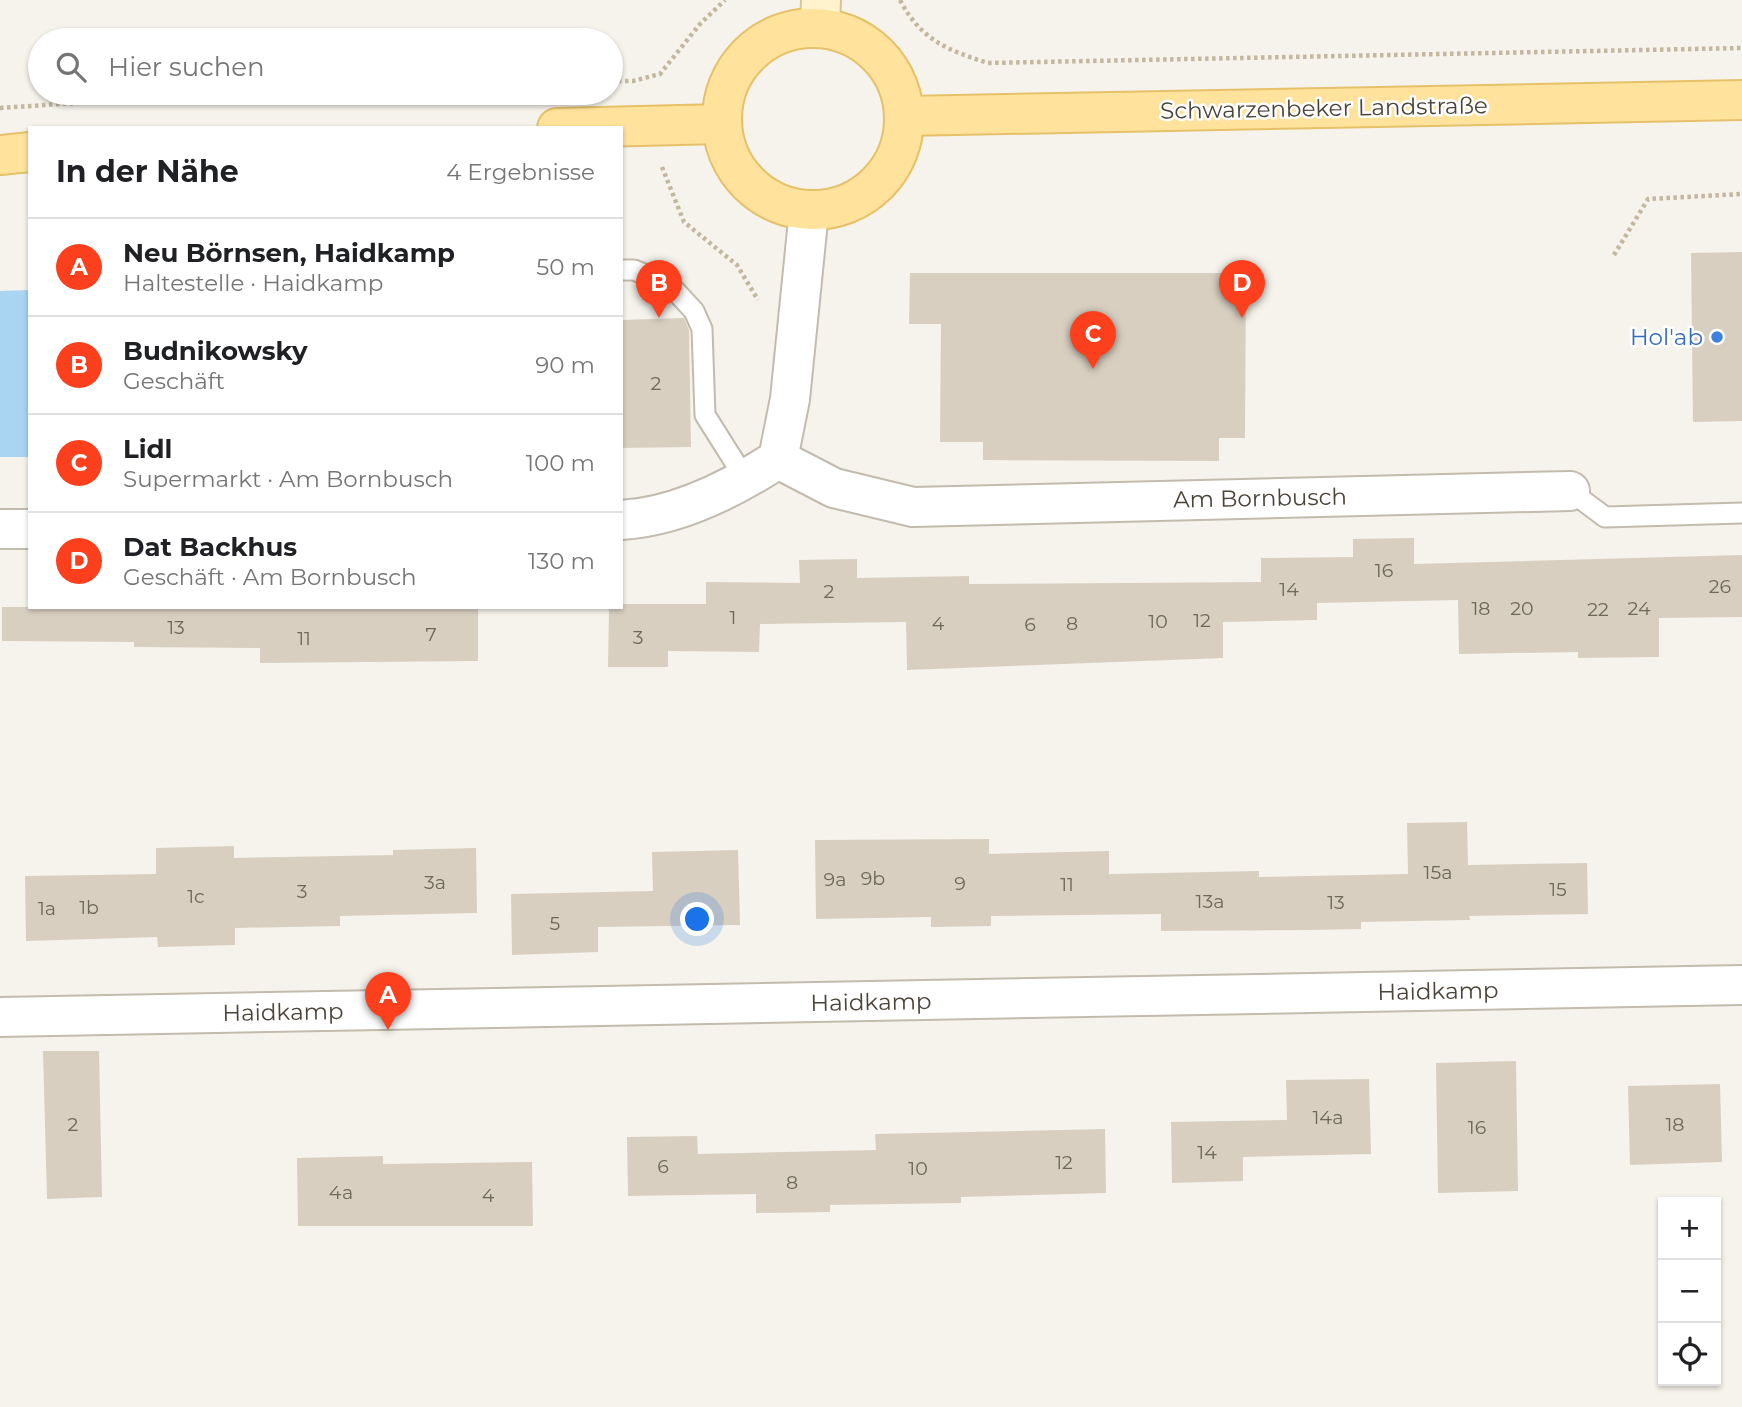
<!DOCTYPE html>
<html lang="de">
<meta charset="utf-8">
<style>
:root{--surface:#fff;--page:#f6f6f6;--text:#202124;--muted:#757577;--line:#e0e0e0;--accent:#fc3f1d}
body{margin:0;font-family:Montserrat,sans-serif;background:var(--page);color:var(--text)}
.controls{position:absolute;right:21px;bottom:21px;display:grid;overflow:hidden;border-radius:0px;box-shadow:0 2px 5px #0004}
.controls button{width:63px;height:63px;display:grid;place-items:center;padding:0;border:0;border-bottom:2px solid var(--line);background:var(--surface);color:var(--text);font:35px sans-serif}
.you{position:absolute;left:698px;top:920px;width:24px;height:24px;margin:-18px;border:5px solid #fff;border-radius:50%;background:#1a73e8;box-shadow:0 0 0 10px #1a73e833}
.badge{display:grid;place-items:center;width:46px;height:46px;border-radius:50%;background:var(--accent);color:#fff;font-size:23px;font-weight:700}
.pin{position:absolute;translate:-50% -58px;filter:drop-shadow(0 2px 4px #0008)}
.pin::after{content:'';position:absolute;top:37px;width:24px;height:21px;background:inherit;clip-path:polygon(0 0,100% 0,50% 100%)}
.list{margin:0;padding:0;list-style:none}
h2{display:flex;justify-content:space-between;align-items:center;height:91px;margin:0;padding:0 28px;font-size:30px}
h2 small{font-size:23px;font-weight:400;color:var(--muted)}
.list li{display:grid;grid-template-columns:46px 1fr auto;gap:21px;align-items:center;box-sizing:border-box;height:98px;padding:0 28px;border-top:2px solid var(--line)}
.list b{display:block;font-size:26px;white-space:nowrap}
.list p{margin:0;font-size:23px;white-space:nowrap;color:var(--muted)}
.list em{font-size:23px;font-style:normal;color:var(--muted)}
.icon{flex:none;width:38px;height:38px;fill:none;stroke:currentColor;stroke-width:2;stroke-linecap:round;stroke-linejoin:round}
.map{position:relative;flex:none;width:1742px;height:1407px;overflow:hidden}
.search{position:absolute;background:var(--surface);box-shadow:0 2px 5px #0004;left:28px;top:28px;width:595px;height:77px;display:flex;align-items:center;gap:18px;box-sizing:border-box;padding:0 24px;border-radius:38px;color:var(--muted);font-size:26px}
.panel{position:absolute;background:var(--surface);box-shadow:0 2px 5px #0004;left:28px;top:126px;width:595px;height:483px;border-radius:0px}
.map>svg:first-child{display:block}
</style>
<div class="map">
<svg width="1742" height="1407" viewBox="0 0 1742 1407">
<rect width="100%" height="100%" fill="#f6f3ec"/>
<polygon fill="#a9d4f2" points="30,290 30,457 0,457 0,291"/>
<g fill="#d8cfc1">
<polygon points="1742,252 1742,421 1693,422 1691,253"/>
<polygon points="910,273 1246,273 1245,438 1219,438 1219,461 983,460 983,442 940,442 941,324 909,324"/>
<polygon points="684,318 689,330 691,447 621,448 621,320"/>
<polygon points="1414,538 1414,564 1742,555 1742,617 1659,618 1659,657 1578,658 1578,652 1459,654 1458,600 1317,603 1317,620 1223,622 1223,658 907,670 906,622 760,624 759,652 668,651 668,667 608,667 609,607 621,607 621,604 706,604 706,582 800,583 799,560 857,559 857,578 969,576 969,584 1261,582 1261,558 1353,557 1353,539"/>
<polygon points="2,607 478,607 478,661 260,663 260,648 134,647 134,642 2,641"/>
<polygon points="1467,822 1468,865 1587,863 1588,914 1469,916 1470,920 1361,922 1361,929 1311,930 1161,931 1161,914 991,916 991,926 931,927 931,917 816,919 815,840 989,839 989,854 1109,851 1109,874 1259,871 1259,877 1408,874 1407,823"/>
<polygon points="234,846 234,858 393,855 393,850 476,848 477,913 340,916 340,926 235,928 235,945 158,947 157,937 26,941 25,876 156,874 156,848"/>
<polygon points="738,850 740,925 598,927 598,952 512,955 511,894 653,891 652,852"/>
<polygon points="43,1051 99,1051 102,1197 47,1199"/>
<polygon points="1516,1061 1518,1191 1438,1193 1436,1063"/>
<polygon points="1369,1079 1371,1154 1243,1157 1243,1181 1172,1183 1171,1122 1287,1120 1286,1080"/>
<polygon points="1720,1084 1722,1162 1630,1165 1628,1086"/>
<polygon points="1105,1129 1106,1193 961,1197 961,1203 830,1205 830,1212 756,1213 756,1194 628,1196 627,1137 697,1136 698,1154 876,1150 875,1134"/>
<polygon points="383,1156 383,1164 532,1162 533,1226 298,1226 297,1158"/>
</g>
<g fill="none" stroke-linecap="round" stroke-linejoin="round">
<g stroke="#c2bbae" stroke-width="23">
<g id="lane">
<polyline points="621,270 634,270 669,284 694,311 702,329 705,415 746,480"/>
<polyline points="1570,491 1605,517 1742,513"/>
</g>
</g>
<g stroke="#c2bbae" stroke-width="42">
<g id="street">
<polyline points="778,459 834,488 913,507 1570,491"/>
<path d="M 621,520 C 677,517 732,489 778,459 L 790,399 L 809,211"/>
<polyline points="0,529 30,529"/>
<polyline points="0,1017 1742,985"/>
</g>
</g>
<g stroke="#d6c79b" stroke-width="42">
<polyline id="secondary" points="820,27 821,0"/>
</g>
<g stroke="#e6c16a" stroke-width="42">
<g id="primary">
<circle cx="813" cy="119" r="91"/>
<polyline points="905,116 1742,100"/>
<polyline points="557,128 721,124"/>
<polyline points="0,155 30,152"/>
</g>
</g>
<g stroke="#c4b79f" stroke-width="4.5" stroke-dasharray="3.5 3.5" stroke-linecap="butt">
<path d="M 900,0 C 921,40 947,50 988,63 L 1742,48"/>
<polyline points="611,81 633,81 660,74 700,24 725,0"/>
<polyline points="0,108 227,93"/>
<polyline points="662,167 684,222 737,265 758,300"/>
<polyline points="1614,255 1648,199 1742,194"/>
</g>
<use href="#lane" stroke="#fff" stroke-width="19"/>
<use href="#street" stroke="#fff" stroke-width="38"/>
<use href="#secondary" stroke="#fff3cd" stroke-width="38"/>
<use href="#primary" stroke="#ffe39c" stroke-width="38"/>
</g>
<circle fill="#3f7fe0" stroke="#fff" stroke-width="2.5" cx="1717" cy="337" r="7"/>
<g text-anchor="middle" dominant-baseline="central" stroke-width="5" stroke-linejoin="round" paint-order="stroke">
<g font-size="19" fill="#6e675b">
<text x="656" y="383">2</text>
<text x="1384" y="570">16</text>
<text x="1720" y="586">26</text>
<text x="1289" y="589">14</text>
<text x="829" y="591">2</text>
<text x="1481" y="608">18</text>
<text x="1522" y="608">20</text>
<text x="1639" y="608">24</text>
<text x="1598" y="609">22</text>
<text x="733" y="617">1</text>
<text x="1202" y="620">12</text>
<text x="1158" y="621">10</text>
<text x="938" y="623">4</text>
<text x="1072" y="623">8</text>
<text x="1030" y="624">6</text>
<text x="176" y="627">13</text>
<text x="431" y="634">7</text>
<text x="638" y="637">3</text>
<text x="304" y="638">11</text>
<text x="1438" y="872">15a</text>
<text x="873" y="878">9b</text>
<text x="835" y="879">9a</text>
<text x="435" y="882">3a</text>
<text x="960" y="883">9</text>
<text x="1067" y="884">11</text>
<text x="1558" y="889">15</text>
<text x="302" y="891">3</text>
<text x="196" y="896">1c</text>
<text x="1210" y="901">13a</text>
<text x="1336" y="902">13</text>
<text x="89" y="907">1b</text>
<text x="47" y="908">1a</text>
<text x="555" y="923">5</text>
<text x="1328" y="1117">14a</text>
<text x="73" y="1124">2</text>
<text x="1675" y="1124">18</text>
<text x="1477" y="1127">16</text>
<text x="1207" y="1152">14</text>
<text x="1064" y="1162">12</text>
<text x="663" y="1166">6</text>
<text x="918" y="1168">10</text>
<text x="792" y="1182">8</text>
<text x="341" y="1192">4a</text>
<text x="488" y="1195">4</text>
</g>
<g font-size="23" fill="#4b4439" stroke="#fff">
<text transform="translate(1324 108) rotate(-1)">Schwarzenbeker Landstraße</text>
<text transform="translate(1260 498) rotate(-1)">Am Bornbusch</text>
<text transform="translate(1438 991) rotate(-1)">Haidkamp</text>
<text transform="translate(871 1002) rotate(-1)">Haidkamp</text>
<text transform="translate(283 1012) rotate(-1)">Haidkamp</text>
</g>
<g font-size="23" fill="#366cbe" stroke="#fff" text-anchor="end">
<text x="1703" y="337">Hol'ab</text>
</g>
</g>
</svg>
<div class="controls">
<button>+</button>
<button>−</button>
<button><svg class="icon" aria-label="locate" viewBox="0 0 24 24"><circle cx="12" cy="12" r="6"/><path d="M12 2v4M12 18v4M2 12h4M18 12h4"/></svg></button>
</div>
<div class="you"></div>
<div class="pin badge" style="left:388px;top:1030px">A</div>
<div class="pin badge" style="left:659px;top:318px">B</div>
<div class="pin badge" style="left:1093px;top:369px">C</div>
<div class="pin badge" style="left:1242px;top:318px">D</div>
<div class="search"><svg class="icon" aria-label="search" viewBox="0 0 24 24"><circle cx="10" cy="10" r="6"/><path d="M15 15l6 6"/></svg>Hier suchen</div>
<section class="panel">
<h2>In der Nähe<small>4 Ergebnisse</small></h2>
<ul class="list">
<li><span class="badge">A</span><div><b>Neu Börnsen, Haidkamp</b><p>Haltestelle · Haidkamp</p></div><em>50 m</em></li>
<li><span class="badge">B</span><div><b>Budnikowsky</b><p>Geschäft</p></div><em>90 m</em></li>
<li><span class="badge">C</span><div><b>Lidl</b><p>Supermarkt · Am Bornbusch</p></div><em>100 m</em></li>
<li><span class="badge">D</span><div><b>Dat Backhus</b><p>Geschäft · Am Bornbusch</p></div><em>130 m</em></li>
</ul>
</section>
</div>
